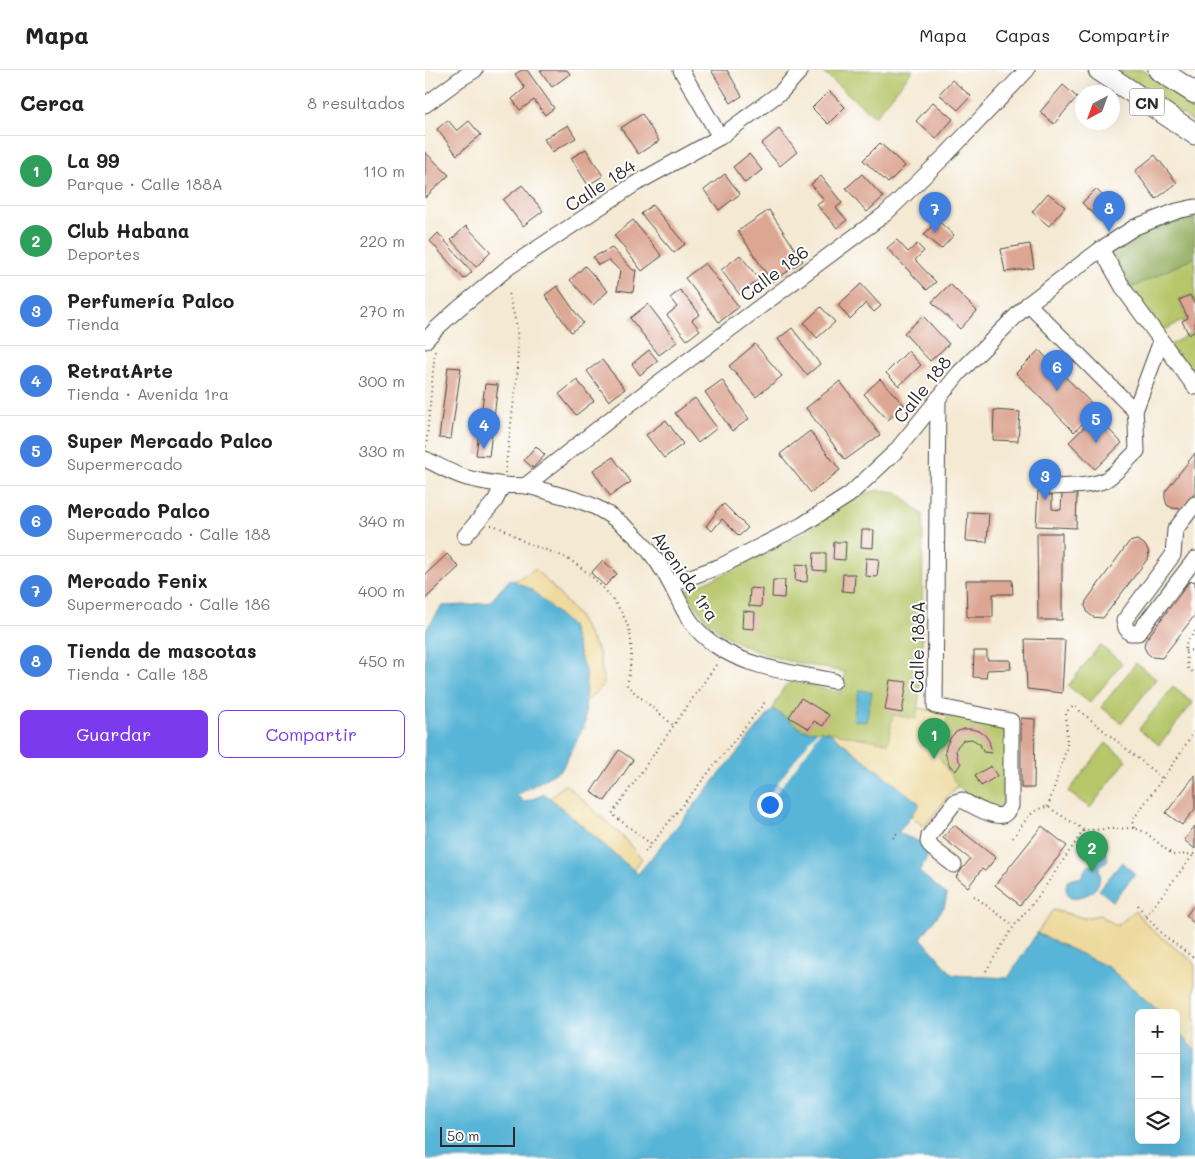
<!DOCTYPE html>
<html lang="es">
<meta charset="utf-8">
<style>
:root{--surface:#fff;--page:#f2f2f2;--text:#222;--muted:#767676;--line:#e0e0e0;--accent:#7c3aed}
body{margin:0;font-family:Mali,sans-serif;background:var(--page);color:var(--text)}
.controls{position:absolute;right:15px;bottom:15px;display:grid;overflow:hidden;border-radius:8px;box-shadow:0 5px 20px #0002}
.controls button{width:45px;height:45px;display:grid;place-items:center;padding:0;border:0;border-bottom:1px solid var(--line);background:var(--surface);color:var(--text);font:25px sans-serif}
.compass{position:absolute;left:650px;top:15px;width:45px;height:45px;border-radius:50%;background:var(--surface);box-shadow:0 5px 20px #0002;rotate:221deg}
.scale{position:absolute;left:15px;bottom:12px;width:75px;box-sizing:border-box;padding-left:5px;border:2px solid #2b2b2b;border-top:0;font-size:14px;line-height:18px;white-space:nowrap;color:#2b2b2b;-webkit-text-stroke:4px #fff;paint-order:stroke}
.you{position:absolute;left:344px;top:734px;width:18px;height:18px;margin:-12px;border:4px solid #fff;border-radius:50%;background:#1a73e8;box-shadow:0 0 0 8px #1a73e833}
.badge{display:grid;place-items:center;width:32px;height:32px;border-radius:50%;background:var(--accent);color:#fff;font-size:16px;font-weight:700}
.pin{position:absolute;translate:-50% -41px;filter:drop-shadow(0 1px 2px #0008)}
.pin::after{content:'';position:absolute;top:26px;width:18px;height:15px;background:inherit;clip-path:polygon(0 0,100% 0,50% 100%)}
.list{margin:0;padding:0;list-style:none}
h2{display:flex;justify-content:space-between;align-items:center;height:65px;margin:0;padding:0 20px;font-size:21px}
h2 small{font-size:16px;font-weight:400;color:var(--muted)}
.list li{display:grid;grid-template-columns:32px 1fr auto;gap:15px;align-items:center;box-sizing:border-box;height:70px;padding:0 20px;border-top:1px solid var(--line)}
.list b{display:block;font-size:19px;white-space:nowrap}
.list p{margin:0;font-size:16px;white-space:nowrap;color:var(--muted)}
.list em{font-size:16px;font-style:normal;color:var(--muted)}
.actions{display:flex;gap:10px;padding:15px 20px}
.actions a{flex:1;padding:11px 0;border:1px solid var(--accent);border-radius:8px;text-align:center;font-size:18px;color:var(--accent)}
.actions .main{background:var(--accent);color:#fff}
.icon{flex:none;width:28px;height:28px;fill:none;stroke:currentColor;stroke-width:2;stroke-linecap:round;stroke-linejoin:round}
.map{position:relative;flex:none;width:770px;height:1089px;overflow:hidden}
header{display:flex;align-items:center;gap:30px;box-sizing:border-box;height:70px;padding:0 25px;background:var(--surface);border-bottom:1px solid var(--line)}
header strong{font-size:24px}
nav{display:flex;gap:28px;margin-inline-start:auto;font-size:18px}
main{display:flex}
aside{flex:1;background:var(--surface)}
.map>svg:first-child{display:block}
</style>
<header>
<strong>Mapa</strong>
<nav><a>Mapa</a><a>Capas</a><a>Compartir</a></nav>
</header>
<main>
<aside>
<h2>Cerca<small>8 resultados</small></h2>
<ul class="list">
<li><span class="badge" style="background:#2e9e5b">1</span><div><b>La 99</b><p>Parque · Calle 188A</p></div><em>110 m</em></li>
<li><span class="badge" style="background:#2e9e5b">2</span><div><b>Club Habana</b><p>Deportes</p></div><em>220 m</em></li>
<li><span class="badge" style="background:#3f7fe0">3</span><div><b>Perfumería Palco</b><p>Tienda</p></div><em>270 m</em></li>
<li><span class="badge" style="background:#3f7fe0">4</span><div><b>RetratArte</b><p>Tienda · Avenida 1ra</p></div><em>300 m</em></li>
<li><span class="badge" style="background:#3f7fe0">5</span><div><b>Super Mercado Palco</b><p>Supermercado</p></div><em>330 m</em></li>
<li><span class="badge" style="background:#3f7fe0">6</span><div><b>Mercado Palco</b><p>Supermercado · Calle 188</p></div><em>340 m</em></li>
<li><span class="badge" style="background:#3f7fe0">7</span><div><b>Mercado Fenix</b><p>Supermercado · Calle 186</p></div><em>400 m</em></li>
<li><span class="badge" style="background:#3f7fe0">8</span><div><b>Tienda de mascotas</b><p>Tienda · Calle 188</p></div><em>450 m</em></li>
</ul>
<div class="actions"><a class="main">Guardar</a><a>Compartir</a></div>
</aside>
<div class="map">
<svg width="770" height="1089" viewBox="0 0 770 1089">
<rect width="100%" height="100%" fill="#fff"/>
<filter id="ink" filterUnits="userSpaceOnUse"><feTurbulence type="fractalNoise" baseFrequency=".02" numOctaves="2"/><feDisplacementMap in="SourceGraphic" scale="10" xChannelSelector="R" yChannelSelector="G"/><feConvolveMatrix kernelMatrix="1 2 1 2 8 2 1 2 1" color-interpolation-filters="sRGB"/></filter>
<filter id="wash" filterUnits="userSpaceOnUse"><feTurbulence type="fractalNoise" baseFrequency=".0096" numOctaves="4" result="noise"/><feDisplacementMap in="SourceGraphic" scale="20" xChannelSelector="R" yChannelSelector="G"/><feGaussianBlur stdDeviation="1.12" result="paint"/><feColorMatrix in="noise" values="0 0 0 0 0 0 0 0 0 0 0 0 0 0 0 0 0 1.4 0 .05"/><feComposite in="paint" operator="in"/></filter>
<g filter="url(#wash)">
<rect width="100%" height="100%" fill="#f4e9d3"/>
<g fill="#b6c669" stroke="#70784a">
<polygon points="395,0 488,0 450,47"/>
<polygon points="692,0 718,0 770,35 770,53"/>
<polygon points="770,187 770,234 765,225 754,230 763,248 731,264 700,221"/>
<polygon points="770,261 770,317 741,277"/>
<path d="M 453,420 L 472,422 L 498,445 L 497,588 L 493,638 L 582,653 L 579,738 L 571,741 L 547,728 L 532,716 L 499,757 L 486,746 L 495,734 L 404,662 L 378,660 L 348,639 L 359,617 L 367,611 L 416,623 L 420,602 C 369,592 311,586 276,543 C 270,536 266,528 261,520 L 300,504 L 379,463 L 428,427 Z"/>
<polygon points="675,575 697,593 665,633 643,616"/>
<polygon points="711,593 731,609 697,653 676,637"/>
<polygon points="748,617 768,633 734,675 714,659"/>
<polygon points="681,673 702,690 665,738 643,722"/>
</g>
<polygon fill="#90ab5d" stroke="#5e6b44" points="770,137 770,187 700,221 676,179"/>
<g fill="#eeda9e" stroke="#8c8264">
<polygon points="110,499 127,516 153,546 174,583 179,614 160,633 161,604 89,511"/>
<polygon points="493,638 523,644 514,687 532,715 499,757 486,746 495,734 404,662 463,673 468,645 491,649"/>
<polygon points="140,714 196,765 217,789 208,800 125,728"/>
<polygon points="628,840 659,848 675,845 692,856 710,841 728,861 770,893 770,980 751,959 751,943 736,943 683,897 612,863"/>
</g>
<g fill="#59b5d7" stroke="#427081">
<polygon points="85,509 106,519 146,556 161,604 160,654 137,699 92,725 99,732 120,724 213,804 348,639 378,660 404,662 495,734 473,763 507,777 494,802 522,825 519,837 496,868 528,905 583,908 612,863 683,897 736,943 714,943 714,1070 751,1070 751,959 770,980 770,1089 0,1089 0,561 17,536 42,535 65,532"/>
<polygon points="434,620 447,622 441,652 428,650"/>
<path d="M 677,780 L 681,783 L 683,789 L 679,794 L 674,796 C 674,799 675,802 675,805 C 675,821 659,829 645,827 C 640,820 640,817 643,810 L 648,808 L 656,808 C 660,802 659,795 668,795 C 670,786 666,783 677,780 Z"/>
<polygon points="697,792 710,804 688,831 674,820"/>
</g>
<polygon fill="#f4e9d3" points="392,661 395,661 389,669 390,671 338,741 334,738"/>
<g id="blocks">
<g fill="#dca693">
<polygon points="97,0 102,0 129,38 120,45 109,30 95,40 87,29 100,18 90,4"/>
<polygon points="115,0 142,0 145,4 127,17"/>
<polygon points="286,0 302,0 317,26 306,33"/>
<polygon points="527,10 546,26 533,40 514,24"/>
<polygon points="638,15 652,27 629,54 615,42"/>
<polygon points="404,21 420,37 403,54 387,38"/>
<polygon points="508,32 528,49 511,69 491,51"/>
<polygon points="217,44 234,71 213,84 196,58"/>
<polygon points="23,50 32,61 44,51 56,65 32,85 12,59"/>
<polygon points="143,55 151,68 127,82 119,69"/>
<polygon points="354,59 372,82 355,96 336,74"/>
<polygon points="455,73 480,96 463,113 438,90"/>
<polygon points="161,79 178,106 163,115 146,88"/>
<polygon points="0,82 24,105 0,128"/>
<polygon points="324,84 337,100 320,113 308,97"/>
<polygon points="730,85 752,113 731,129 710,101"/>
<polygon points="300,104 315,124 294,140 279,120"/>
<polygon points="437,104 458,127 442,142 421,118"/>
<polygon points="396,106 417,133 411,138 422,150 412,158 392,135 399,130 386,114"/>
<polygon points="97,115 118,141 98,156 78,130"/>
<polygon points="671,119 688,136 675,150 657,133"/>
<polygon points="623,123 640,137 624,156 607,142"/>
<polygon points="227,135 260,174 249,183 216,144"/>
<polygon points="344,140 378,191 347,212 313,161"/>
<polygon points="208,150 237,186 217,201 189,165"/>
<polygon points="512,150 529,165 516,179 499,165"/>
<polygon points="41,156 66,182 51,197 26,170"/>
<polygon points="13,163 47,202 39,209 5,171"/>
<polygon points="472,170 483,182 492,174 499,181 490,190 511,212 502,220 462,178"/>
<polygon points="605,174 609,198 580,202 576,179"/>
<polygon points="187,178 208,200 211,200 208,222 192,220 195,201 184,190 173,195 168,187"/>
<polygon points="315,185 334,209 315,225 296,200"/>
<polygon points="280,193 314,237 294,252 260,208"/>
<polygon points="160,196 183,221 168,235 145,210"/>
<polygon points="436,214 456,236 449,242 441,233 425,249 413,235"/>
<polygon points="525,214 552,241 535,259 507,232"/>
<polygon points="132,216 158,253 146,262 120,225"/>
<polygon points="255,220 275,244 267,250 275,260 262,270 242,245 252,237 245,228"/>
<polygon points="765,225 770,234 770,261 764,265 757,251 763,248 754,230"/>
<polygon points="223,234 252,272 234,285 205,248"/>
<polygon points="396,237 410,252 392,268 379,253"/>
<polygon points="498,246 524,274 505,291 479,263"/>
<polygon points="367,258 395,294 382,305 353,269"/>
<polygon points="330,274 357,306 331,327 304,296"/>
<polygon points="224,280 233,291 215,305 207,294"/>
<polygon points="614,280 672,339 649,362 591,303"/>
<polygon points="483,281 496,295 474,316 461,303"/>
<polygon points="177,290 200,319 184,331 162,301"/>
<polygon points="23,297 36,298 26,369 14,368"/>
<polygon points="455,309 479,335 463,350 439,324"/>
<polygon points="152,310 169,331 151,345 134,324"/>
<polygon points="297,310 324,349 307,361 280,322"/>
<polygon points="415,311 455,365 420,390 381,338"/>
<polygon points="60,314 73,315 64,386 51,385"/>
<polygon points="270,328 292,358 273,373 250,343"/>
<polygon points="569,340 595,342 593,371 568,370"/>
<polygon points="671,346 697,373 670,399 644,372"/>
<polygon points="241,350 258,374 239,388 221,365"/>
<polygon points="385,361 415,400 386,423 355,384"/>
<polygon points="111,376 120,385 108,398 99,390"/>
<polygon points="770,383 770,423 758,439 747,438 742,435 740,428 740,422"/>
<polygon points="188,387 206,412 185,426 168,400"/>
<polygon points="613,421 627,422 627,439 636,440 637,423 652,424 651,458 611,456"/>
<polygon points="299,434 323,458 314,466 297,449 287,461 281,456 291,443 290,442"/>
<polygon points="543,442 564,443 562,472 541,471"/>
<polygon points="437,460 449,460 448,478 436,477"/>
<polygon points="612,463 637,463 637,550 613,550"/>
<polygon points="712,470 719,474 723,480 724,487 678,548 668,547 663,543 660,536 661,531 704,472"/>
<polygon points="409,472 421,472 420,490 408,489"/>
<polygon points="389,483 401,483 401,501 388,500"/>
<polygon points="22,484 34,497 0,529 0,505"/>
<polygon points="441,488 454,489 452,507 440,506"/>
<polygon points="178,490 192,504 180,516 166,503"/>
<polygon points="371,494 383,495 382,512 370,511"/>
<polygon points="418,504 430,504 429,522 417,521"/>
<polygon points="348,510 360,510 359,528 347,527"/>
<polygon points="541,510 587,510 588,524 568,524 568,547 542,547"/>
<polygon points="770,511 770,545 737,588 727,587 722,583 719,577 720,571 764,512"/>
<polygon points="325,518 337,519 336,537 324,536"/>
<polygon points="318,541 330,542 329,559 317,558"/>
<polygon points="600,569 640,570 637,623 602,619"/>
<polygon points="549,581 562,581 562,590 585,590 586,599 562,600 561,608 548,607"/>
<polygon points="465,610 482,612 477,643 460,640"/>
<polygon points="376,628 404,645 398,656 389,651 384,659 364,647"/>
<polygon points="596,648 610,649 609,718 596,718"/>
<polygon points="539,659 546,659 554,661 560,665 564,671 567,683 558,682 555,674 547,669 538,670 532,677 531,681 533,690 536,693 531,701 525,696 522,689 520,682 522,674 526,667 531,662"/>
<polygon points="194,680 208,690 180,731 166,722"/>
<polygon points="566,696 572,706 556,716 550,705"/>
<polygon points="770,705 770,739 757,755 741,743"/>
<polygon points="529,755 571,788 560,801 557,799 543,817 531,807 545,789 518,768"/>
<polygon points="617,756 642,776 595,835 570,815"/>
<polygon points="770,756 770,779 759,770"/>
<polygon points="770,834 770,854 761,846"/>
</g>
</g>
</g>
<g filter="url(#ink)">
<use href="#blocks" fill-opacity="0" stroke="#494844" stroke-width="1"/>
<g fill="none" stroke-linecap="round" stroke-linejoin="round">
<g stroke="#494844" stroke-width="17">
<g id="minor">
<polyline points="256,0 295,67"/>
<polyline points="0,35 35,9 50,0"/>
<polyline points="676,179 700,221 770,317"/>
<polyline points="603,234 710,341 736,271"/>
<polyline points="0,271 12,258 33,239 84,197 210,114 295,67 356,22 376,0"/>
<path d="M 513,328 L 510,636 L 586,651 L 586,736 C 583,740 582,743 578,745 C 568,748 546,735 537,730 L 530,732 L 504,766 L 503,772 L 507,778 L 529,795"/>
<path d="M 0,389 C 13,395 27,404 42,408 C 53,411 67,413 79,415 C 86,416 94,415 102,416 C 111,418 121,421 131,424 C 145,428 160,431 174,439 C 205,456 230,483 246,515 C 259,540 265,558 290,575 C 322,598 371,603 409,611"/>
<path d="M 627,415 L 626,417 C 643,416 665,417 680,410 C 690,405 704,388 712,381 L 711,354 L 710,341"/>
<polyline points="100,416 197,340 340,233 460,144 520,86 602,0"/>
<polyline points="770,434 750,460 748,485 699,551 701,558 705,563 713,563 770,489"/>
<polyline points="40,466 70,431 78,415"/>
<polyline points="246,514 296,496 377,455 424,425 470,382 534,303 603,234 676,179 710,157 752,141 770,137"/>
</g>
</g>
<g stroke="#494844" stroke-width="23">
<g id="highway">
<polyline points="674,0 770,64"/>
<polyline points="734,0 770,23"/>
</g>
</g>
<g stroke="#494844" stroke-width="2" stroke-dasharray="1 4" stroke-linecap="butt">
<polyline points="1,377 10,280"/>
<polyline points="80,403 93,297 92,256 83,223 83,215"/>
<path d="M 66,455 C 81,458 92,469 107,475 C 117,479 129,482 139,487 C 165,500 198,534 205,563 C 208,581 205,599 202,616 L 248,655"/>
<polyline points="770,561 760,576 763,598 770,604"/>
<polyline points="760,581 769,580"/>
<polyline points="623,737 642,677 641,642 649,636 738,709"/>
<polyline points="709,758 707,751 755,684 770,660"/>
<polyline points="468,768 472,763"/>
<path d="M 588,768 C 597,756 606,737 623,737 L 659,760"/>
<polyline points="226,774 187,744 293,592"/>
<polyline points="220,782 340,632"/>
<polyline points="549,826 589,856"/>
<polyline points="713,835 721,846 737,864 770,889"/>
<polyline points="721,846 769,784"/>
<polyline points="561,901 589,856 613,827 659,760 709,758 720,762 748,785 770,784"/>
</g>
<use href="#minor" stroke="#fff" stroke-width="15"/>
<use href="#highway" stroke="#fff" stroke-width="21"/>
</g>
</g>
<g text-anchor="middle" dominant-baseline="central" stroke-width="4" stroke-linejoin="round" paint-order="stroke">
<rect fill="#fff" stroke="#6b6b6b" stroke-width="1" x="704.5" y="18.5" width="35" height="27" rx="4"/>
<g font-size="16" font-weight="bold" fill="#2b2b2b">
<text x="722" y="32">CN</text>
</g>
<g font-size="18" fill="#2b2b2b" stroke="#fff">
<text transform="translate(175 115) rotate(-33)">Calle 184</text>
<text transform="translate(349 203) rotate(-37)">Calle 186</text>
<text transform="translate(497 319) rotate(-51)">Calle 188</text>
<text transform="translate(261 506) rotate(56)">Avenida 1ra</text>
<text transform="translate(492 577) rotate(-89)">Calle 188A</text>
</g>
</g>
</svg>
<div class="controls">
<button>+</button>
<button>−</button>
<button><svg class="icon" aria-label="layers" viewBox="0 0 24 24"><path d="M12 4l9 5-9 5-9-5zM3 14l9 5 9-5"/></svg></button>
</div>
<svg class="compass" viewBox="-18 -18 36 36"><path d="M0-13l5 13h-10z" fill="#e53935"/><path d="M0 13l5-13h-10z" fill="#767676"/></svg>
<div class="scale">50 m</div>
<div class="you"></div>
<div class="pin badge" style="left:509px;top:689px;background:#2e9e5b">1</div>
<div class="pin badge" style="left:667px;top:802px;background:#2e9e5b">2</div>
<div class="pin badge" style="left:620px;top:430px;background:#3f7fe0">3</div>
<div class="pin badge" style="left:59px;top:379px;background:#3f7fe0">4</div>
<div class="pin badge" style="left:671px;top:373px;background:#3f7fe0">5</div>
<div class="pin badge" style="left:632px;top:321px;background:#3f7fe0">6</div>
<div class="pin badge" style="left:510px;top:163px;background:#3f7fe0">7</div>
<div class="pin badge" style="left:684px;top:162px;background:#3f7fe0">8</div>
</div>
</main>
